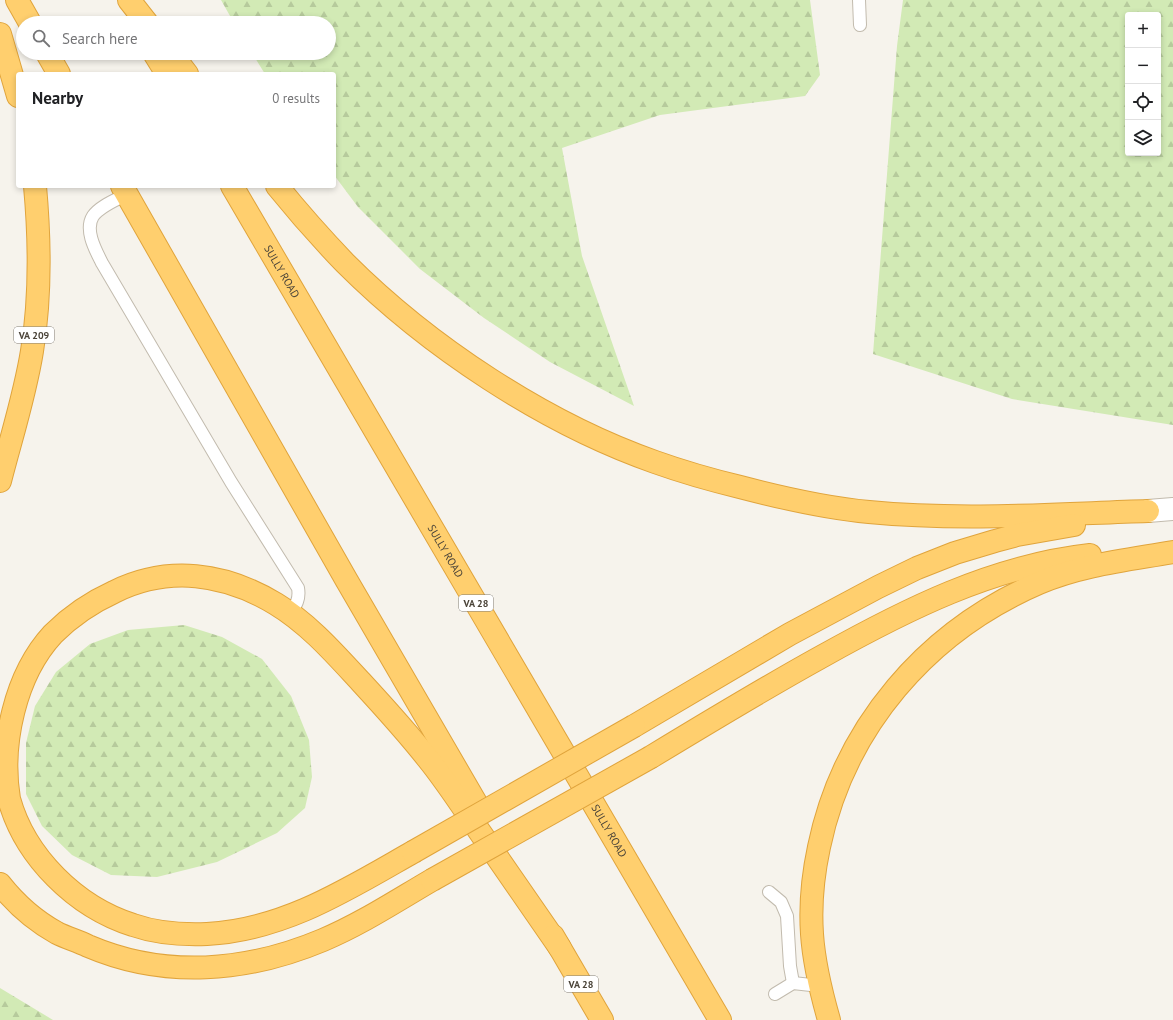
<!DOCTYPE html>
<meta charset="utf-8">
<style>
:root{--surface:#fff;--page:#f6f6f6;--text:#202124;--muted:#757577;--line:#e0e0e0}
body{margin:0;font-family:"PT Sans",sans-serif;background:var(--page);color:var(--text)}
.controls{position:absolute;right:12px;top:12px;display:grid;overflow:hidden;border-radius:4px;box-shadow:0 2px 6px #0003}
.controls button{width:36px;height:36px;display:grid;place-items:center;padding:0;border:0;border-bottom:1px solid var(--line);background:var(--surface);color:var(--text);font:20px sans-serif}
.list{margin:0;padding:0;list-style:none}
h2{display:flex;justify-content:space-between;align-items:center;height:52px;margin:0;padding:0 16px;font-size:17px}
h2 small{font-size:13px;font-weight:400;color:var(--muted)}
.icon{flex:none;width:22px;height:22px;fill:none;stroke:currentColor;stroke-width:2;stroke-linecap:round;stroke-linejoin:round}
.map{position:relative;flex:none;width:1173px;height:1020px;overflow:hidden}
.search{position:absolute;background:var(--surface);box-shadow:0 2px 6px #0003;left:16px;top:16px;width:320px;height:44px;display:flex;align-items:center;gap:10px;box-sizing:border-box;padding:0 14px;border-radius:22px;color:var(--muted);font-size:15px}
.panel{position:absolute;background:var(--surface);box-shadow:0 2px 6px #0003;left:16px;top:72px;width:320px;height:116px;border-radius:4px}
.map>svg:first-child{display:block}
</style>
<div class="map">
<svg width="1173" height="1020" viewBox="0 0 1173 1020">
<defs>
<pattern id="forest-firs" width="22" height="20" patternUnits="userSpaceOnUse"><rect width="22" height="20" fill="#d2eab5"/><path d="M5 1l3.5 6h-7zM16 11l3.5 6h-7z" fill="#b6ca9c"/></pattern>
</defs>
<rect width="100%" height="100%" fill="#f6f3ec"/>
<g fill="url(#forest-firs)" fill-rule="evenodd">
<polygon points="221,0 810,0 820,75 805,96 660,115 562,148 582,256 634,406 550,362 484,318 420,269 358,207 334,175 334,74 265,74 252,53 329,53 329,23 234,23"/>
<path d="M 903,0 L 1173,0 L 1173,425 L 1012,399 L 873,354 L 897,46 ZM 1128,15 L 1158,15 L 1158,153 L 1128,153 Z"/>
<polygon points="184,625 222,637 262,659 291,696 309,740 312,777 305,808 277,833 217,862 157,877 111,875 72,855 42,826 26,794 26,743 35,706 56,672 90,644 128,630"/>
<polygon points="0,988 53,1020 0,1020"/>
</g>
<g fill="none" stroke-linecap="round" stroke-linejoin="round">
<g stroke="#c2bbae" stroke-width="14">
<g id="service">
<polyline points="859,0 860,25"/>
<path d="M 127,194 C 116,200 100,206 93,216 C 84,230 96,251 102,263 L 231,482 L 298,588 C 300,599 296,605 290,614"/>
<polyline points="769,892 781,902 787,916 790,966 793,983"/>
<polyline points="775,994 793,983 820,986"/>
</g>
</g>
<g stroke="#c2bbae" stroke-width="24">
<polyline id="tertiary" points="1148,511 1173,509"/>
</g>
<g stroke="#e0a43c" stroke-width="24">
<g id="motorway">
<polyline points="17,0 30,23"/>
<polyline points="129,0 147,23"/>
<polyline points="0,34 18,96"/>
<polyline points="47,53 59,74"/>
<polyline points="154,53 167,74"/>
<polyline points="171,53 187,74"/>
<polyline points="122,186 347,581 479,808"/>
<path id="s1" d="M 232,186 L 720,1020"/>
<path d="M 277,186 C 298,212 321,238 345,263 C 428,346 544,423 655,462 C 683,472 711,480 740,487 C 782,498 825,508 869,512 C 962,521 1055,514 1148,511"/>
<path d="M 0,481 C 11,438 25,395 32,351 C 41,296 40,241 35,186"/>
<polyline points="634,726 790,634 878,587 917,568 955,553 995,541 1017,535 1074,525"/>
<path d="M 651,757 C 707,723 763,689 821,657 C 905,610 992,566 1090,555"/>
<path d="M 413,852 C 348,889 284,930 207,934 C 182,935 156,933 133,925 C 76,907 25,857 9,799 C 0,744 15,675 53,634 C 70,617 92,602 114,592 C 168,565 225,573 276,604 C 309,624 335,654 361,682 C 384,707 407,732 428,759 C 445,780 460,803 475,825 C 503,866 532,907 560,948"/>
<path d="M 0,884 C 15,903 35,921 57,933 C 67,938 78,941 88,946 C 165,979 247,972 323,940 C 361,924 396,901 432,880"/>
<polyline points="553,936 602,1020"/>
<path d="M 829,1020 C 821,992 814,964 812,934 C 810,905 813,875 819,847 C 844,727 927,631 1039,583 C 1081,565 1128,560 1173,552"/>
</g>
</g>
<use href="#service" stroke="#fff" stroke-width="12"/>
<use href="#tertiary" stroke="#fff" stroke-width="22"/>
<use href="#motorway" stroke="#ffcf6e" stroke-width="22"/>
<g stroke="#e0a43c" stroke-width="24" stroke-linecap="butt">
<g id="motorway-bridge">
<polyline points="413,852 634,726"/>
<polyline points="432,880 651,757"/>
</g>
</g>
<use href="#motorway-bridge" stroke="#ffcf6e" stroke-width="22"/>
</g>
<g text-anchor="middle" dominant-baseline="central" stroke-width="3.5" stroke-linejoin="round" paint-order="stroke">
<g fill="#fff" stroke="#817c74" stroke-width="1">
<rect x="14" y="327" width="40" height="16" rx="3"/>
<rect x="459" y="595" width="34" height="16" rx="3"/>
<rect x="564" y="976" width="34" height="16" rx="3"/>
</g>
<g font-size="10" font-weight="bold" fill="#4b4439">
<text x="34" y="335">VA 209</text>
<text x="476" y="603">VA 28</text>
<text x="581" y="984">VA 28</text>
</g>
<g font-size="11" fill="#4b4439" stroke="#fff">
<text stroke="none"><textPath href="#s1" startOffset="99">SULLY ROAD</textPath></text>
<text stroke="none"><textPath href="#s1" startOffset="423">SULLY ROAD</textPath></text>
<text stroke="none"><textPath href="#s1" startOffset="747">SULLY ROAD</textPath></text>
</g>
</g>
</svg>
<div class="controls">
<button>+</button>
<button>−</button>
<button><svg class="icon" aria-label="locate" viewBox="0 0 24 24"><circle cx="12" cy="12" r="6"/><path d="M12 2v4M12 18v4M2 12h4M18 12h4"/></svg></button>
<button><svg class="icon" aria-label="layers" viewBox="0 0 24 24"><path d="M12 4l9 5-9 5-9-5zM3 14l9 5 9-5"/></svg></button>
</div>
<div class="search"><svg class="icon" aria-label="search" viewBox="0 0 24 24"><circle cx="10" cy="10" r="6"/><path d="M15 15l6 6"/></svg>Search here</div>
<section class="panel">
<h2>Nearby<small>0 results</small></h2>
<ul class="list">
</ul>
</section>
</div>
